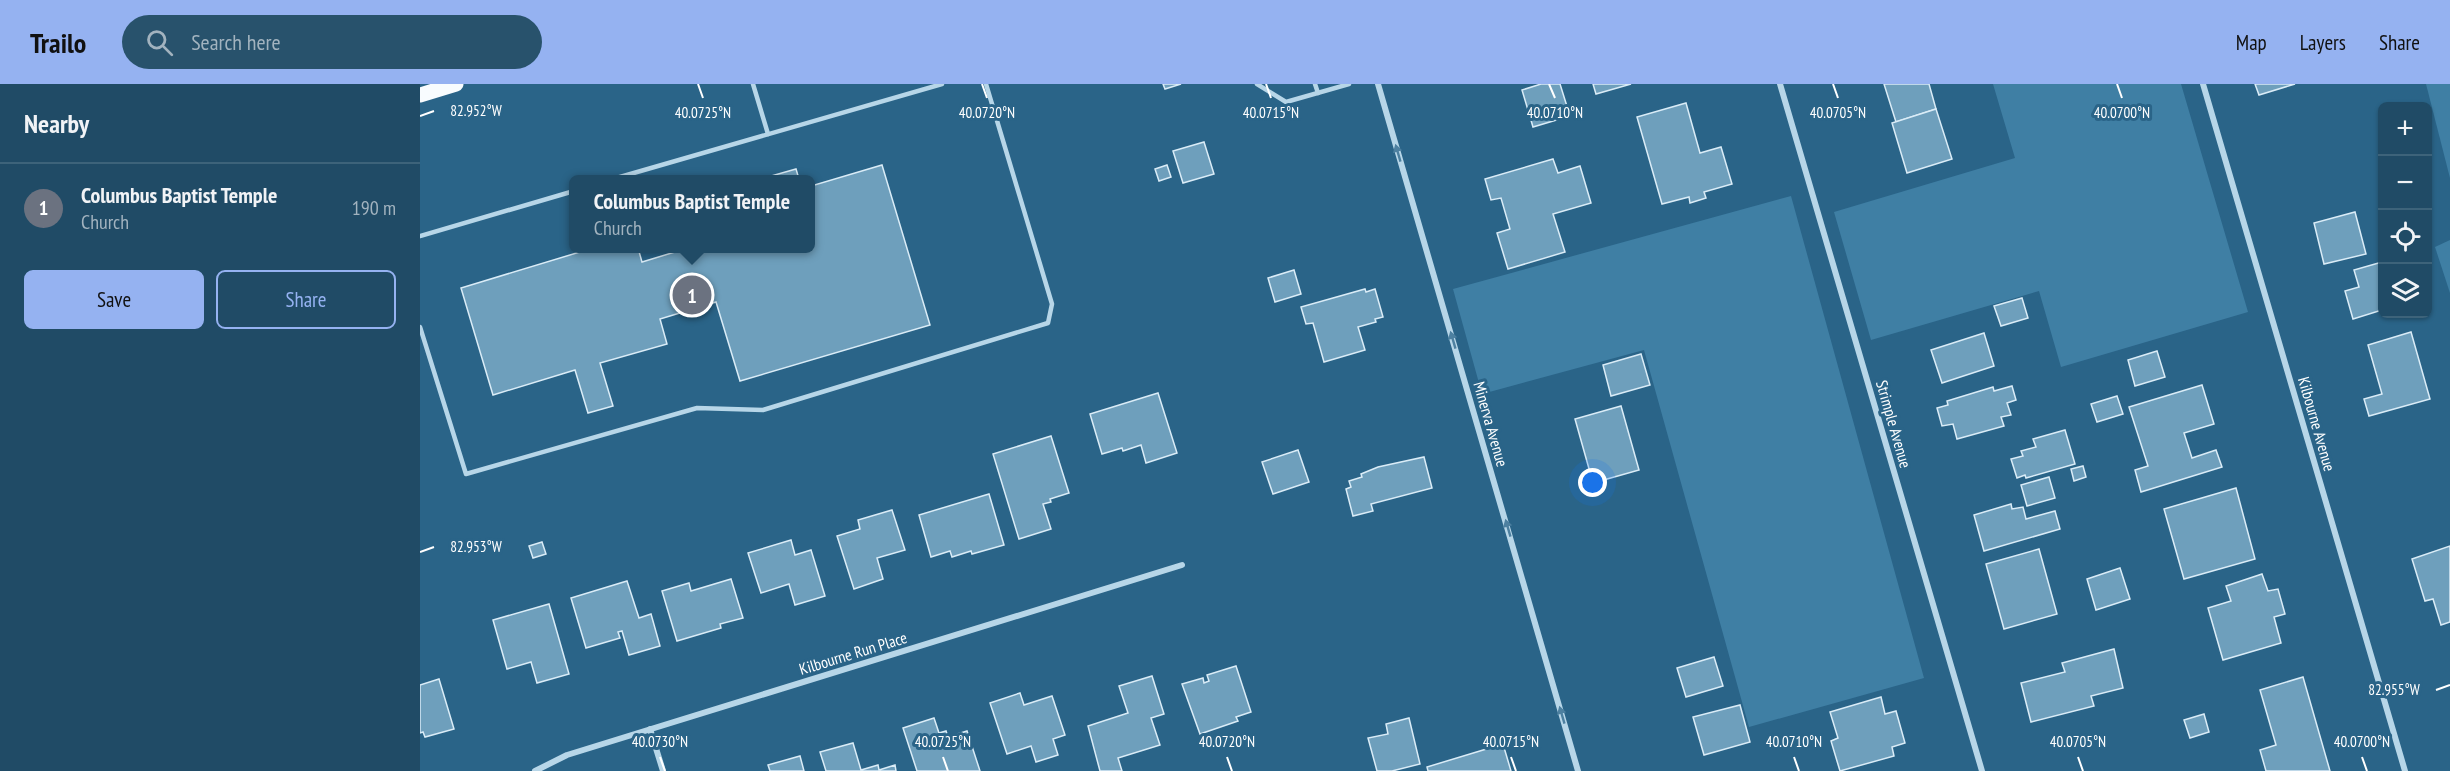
<!DOCTYPE html>
<meta charset="utf-8">
<style>
:root{--surface:#204b66;--page:#28526c;--text:#f1f3f6;--muted:#a2b3bf;--line:#3d637a;--accent:#95b2f1}
body{margin:0;font-family:"PT Sans Narrow",sans-serif;background:var(--page);color:var(--text)}
.controls{position:absolute;right:18px;top:18px;display:grid;overflow:hidden;border-radius:9px;box-shadow:0 2px 4px #0004}
.controls button{width:54px;height:54px;display:grid;place-items:center;padding:0;border:0;border-bottom:2px solid var(--line);background:var(--surface);color:var(--text);font:30px sans-serif}
.you{position:absolute;left:1173px;top:399px;width:21px;height:21px;margin:-15px;border:4px solid #fff;border-radius:50%;background:#1a73e8;box-shadow:0 0 0 9px #1a73e833}
.badge{display:grid;place-items:center;width:39px;height:39px;border-radius:50%;background:var(--accent);color:#fff;font-size:20px;font-weight:700}
.pin{position:absolute;translate:-50% -50%;border:3px solid #fff;box-shadow:0 2px 6px #0006}
.popup{position:absolute;left:149px;top:91px;width:246px;height:78px;box-sizing:border-box;display:grid;place-content:center;border-radius:9px;background:var(--surface);filter:drop-shadow(0 2px 4px #0005);font-size:20px;white-space:nowrap;color:var(--muted)}
.popup b{font-size:22px;color:var(--text)}
.popup::after{content:'';position:absolute;left:50%;top:100%;margin-left:-12px;border:12px solid transparent;border-top-color:var(--surface)}
.list{margin:0;padding:0;list-style:none}
h2{display:flex;justify-content:space-between;align-items:center;height:78px;margin:0;padding:0 24px;font-size:26px}
h2 small{font-size:20px;font-weight:400;color:var(--muted)}
.list li{display:grid;grid-template-columns:39px 1fr auto;gap:18px;align-items:center;box-sizing:border-box;height:90px;padding:0 24px;border-top:2px solid var(--line)}
.list b{display:block;font-size:22px;white-space:nowrap}
.list p{margin:0;font-size:20px;white-space:nowrap;color:var(--muted)}
.list em{font-size:20px;font-style:normal;color:var(--muted)}
.actions{display:flex;gap:12px;padding:18px 24px}
.actions a{flex:1;padding:14px 0;border:2px solid var(--accent);border-radius:9px;text-align:center;font-size:21px;color:var(--accent)}
.actions .main{background:var(--accent);color:#111}
.icon{flex:none;width:33px;height:33px;fill:none;stroke:currentColor;stroke-width:2;stroke-linecap:round;stroke-linejoin:round}
.map{position:relative;flex:none;width:2030px;height:687px;overflow:hidden}
header{display:flex;align-items:center;gap:36px;box-sizing:border-box;height:84px;padding:0 30px;background:var(--accent);color:#111}
header strong{font-size:28px}
nav{display:flex;gap:33px;margin-inline-start:auto;font-size:21px}
.search{width:420px;height:54px;background:var(--page);display:flex;align-items:center;gap:15px;box-sizing:border-box;padding:0 21px;border-radius:33px;color:var(--muted);font-size:22px}
main{display:flex}
aside{flex:1;background:var(--surface)}
.map>svg:first-child{display:block}
</style>
<header>
<strong>Trailo</strong>
<div class="search"><svg class="icon" aria-label="search" viewBox="0 0 24 24"><circle cx="10" cy="10" r="6"/><path d="M15 15l6 6"/></svg>Search here</div>
<nav><a>Map</a><a>Layers</a><a>Share</a></nav>
</header>
<main>
<aside>
<h2>Nearby<small></small></h2>
<ul class="list">
<li><span class="badge" style="background:#6b7280">1</span><div><b>Columbus Baptist Temple</b><p>Church</p></div><em>190 m</em></li>
</ul>
<div class="actions"><a class="main">Save</a><a>Share</a></div>
</aside>
<div class="map">
<svg width="2030" height="687" viewBox="0 0 2030 687">
<rect width="100%" height="100%" fill="#2a6488"/>
<g fill="#3f7fa4">
<polygon points="1573,0 1761,0 1828,228 1641,283 1619,207 1451,256 1414,128 1595,74"/>
<polygon points="2006,0 2030,0 2030,94"/>
<polygon points="1371,112 1504,594 1329,643 1224,266 1062,310 1033,205"/>
<polygon points="2030,156 2030,209 2015,163"/>
</g>
<g fill="#6e9fbc" stroke="#daecf7" stroke-width="1.5">
<polygon points="743,0 761,0 745,5"/>
<polygon points="1121,0 1140,0 1150,32 1113,43 1102,6"/>
<polygon points="1173,0 1211,0 1176,10"/>
<polygon points="1464,0 1509,0 1516,25 1476,38"/>
<polygon points="1835,0 1875,0 1839,11"/>
<polygon points="1266,19 1280,69 1301,63 1312,100 1284,108 1286,114 1270,119 1269,113 1242,120 1217,33"/>
<polygon points="1516,25 1532,75 1487,89 1472,39"/>
<polygon points="784,58 794,90 763,99 753,67"/>
<polygon points="1133,75 1138,89 1160,82 1171,119 1133,130 1145,168 1088,185 1077,149 1090,145 1081,114 1071,116 1065,95"/>
<polygon points="462,81 510,241 320,297 296,218 240,235 247,260 180,279 193,322 168,329 155,286 73,311 41,204 173,164 218,164 222,178 268,164 391,164 391,102"/>
<polygon points="747,81 751,93 739,97 735,85"/>
<polygon points="376,85 379,95 351,95 351,92"/>
<polygon points="1935,128 1946,170 1904,180 1894,139"/>
<polygon points="1962,178 1962,226 1933,235 1925,207 1939,203 1934,186"/>
<polygon points="874,186 881,210 855,218 848,194"/>
<polygon points="945,205 946,208 955,205 963,233 955,235 956,238 938,243 945,266 904,278 893,239 886,240 881,223"/>
<polygon points="1602,214 1608,234 1581,242 1574,222"/>
<polygon points="1991,248 2010,315 1949,332 1944,315 1962,310 1948,261"/>
<polygon points="1564,249 1574,282 1522,299 1511,266"/>
<polygon points="1737,267 1745,293 1715,302 1708,276"/>
<polygon points="1221,270 1230,301 1191,312 1183,281"/>
<polygon points="1782,301 1794,340 1764,349 1772,374 1796,366 1802,383 1721,408 1715,386 1728,382 1709,323"/>
<polygon points="1592,302 1596,316 1587,319 1591,331 1581,333 1584,342 1537,355 1533,340 1522,342 1517,324 1528,321 1527,317 1573,303 1574,307"/>
<polygon points="738,309 757,369 726,379 721,361 703,367 702,364 682,370 670,330"/>
<polygon points="1697,312 1703,330 1677,338 1671,320"/>
<polygon points="1201,322 1219,386 1173,399 1155,335"/>
<polygon points="1645,346 1655,380 1606,394 1605,391 1597,394 1591,375 1603,372 1601,367 1616,363 1613,355"/>
<polygon points="631,352 649,409 630,415 631,418 623,420 631,445 599,455 573,370"/>
<polygon points="878,366 889,398 853,410 842,378"/>
<polygon points="1004,373 1012,404 951,420 953,427 933,432 926,405 931,403 929,397 942,393 941,390 958,383"/>
<polygon points="1663,382 1666,393 1654,397 1651,385"/>
<polygon points="1629,393 1635,414 1607,422 1601,401"/>
<polygon points="1816,404 1835,475 1764,495 1744,425"/>
<polygon points="569,410 584,461 552,470 551,467 532,473 530,467 511,473 499,431"/>
<polygon points="1591,420 1592,425 1603,423 1606,435 1635,427 1640,445 1564,467 1554,431"/>
<polygon points="472,426 485,466 457,474 463,495 434,505 417,452 440,445 438,436"/>
<polygon points="371,456 375,471 391,466 405,512 375,521 369,500 341,509 328,469"/>
<polygon points="122,458 126,470 113,474 109,462"/>
<polygon points="2030,462 2030,538 2021,541 2013,515 2005,517 1992,475"/>
<polygon points="1619,465 1637,530 1584,545 1566,480"/>
<polygon points="1700,484 1710,515 1676,526 1667,495"/>
<polygon points="1842,490 1848,507 1858,505 1865,530 1854,533 1861,559 1803,576 1788,524 1811,517 1806,502"/>
<polygon points="311,495 323,534 300,540 301,544 257,557 242,507 269,499 271,507"/>
<polygon points="207,497 219,534 231,530 240,562 209,571 202,547 198,548 200,554 166,564 151,514"/>
<polygon points="129,520 149,590 117,599 111,578 87,585 73,536"/>
<polygon points="1694,565 1703,604 1671,612 1674,622 1611,638 1601,599 1645,588 1642,579"/>
<polygon points="1294,573 1303,602 1266,613 1257,584"/>
<polygon points="816,582 831,628 816,633 818,637 780,650 762,600 783,594 784,599 789,597 787,591"/>
<polygon points="732,592 744,630 731,634 740,661 698,674 702,687 680,687 668,642 708,629 699,602"/>
<polygon points="1883,593 1910,687 1846,687 1840,666 1856,661 1840,606"/>
<polygon points="19,595 34,645 5,653 3,648 0,649 0,601"/>
<polygon points="600,609 604,621 632,612 645,651 633,655 638,671 616,678 611,662 587,670 570,619"/>
<polygon points="1461,613 1465,630 1476,627 1485,659 1472,663 1474,672 1420,687 1411,657 1418,654 1410,628"/>
<polygon points="1320,621 1330,658 1284,671 1273,633"/>
<polygon points="1784,630 1789,648 1770,654 1764,636"/>
<polygon points="514,634 519,649 526,647 528,653 547,647 560,687 497,687 483,644"/>
<polygon points="989,634 1000,680 972,687 957,687 948,654 968,650 966,640"/>
<polygon points="433,659 441,686 458,681 459,686 475,681 476,687 406,687 400,668"/>
<polygon points="1083,660 1091,687 1008,687 1007,683"/>
<polygon points="380,672 384,687 350,687 348,681"/>
</g>
<g fill="none" stroke-linecap="round" stroke-linejoin="round">
<g stroke="#b7d6e8" stroke-width="4.5">
<polyline points="333,0 348,50"/>
<polyline points="837,0 866,18 929,0"/>
<polyline points="895,0 898,9"/>
<polyline points="193,95 522,0"/>
<polyline points="0,152 154,107"/>
<polyline points="0,243 46,390 277,324 343,326 628,239 632,220 566,0"/>
</g>
<g stroke="#b7d6e8" stroke-width="6">
<polyline points="958,0 1158,687"/>
<polyline points="1360,0 1562,687"/>
<polyline points="1783,0 1985,687"/>
<polyline points="230,645 243,687"/>
<polyline points="115,687 147,671 762,481"/>
</g>
<polyline stroke="#f8fcfe" stroke-width="15" points="0,11 36,0"/>
</g>
<defs><path id="oneway-solid" d="M-6-.8H1V-3.2L6.5 0L1 3.2V.8H-6Z" transform="scale(1.5)"/></defs>
<g fill="#4d80a0">
<use href="#oneway-solid" transform="translate(978 69) rotate(-106)"/>
<use href="#oneway-solid" transform="translate(1033 256) rotate(-106)"/>
<use href="#oneway-solid" transform="translate(1088 444) rotate(-106)"/>
<use href="#oneway-solid" transform="translate(1142 631) rotate(-106)"/>
</g>
<path fill="none" stroke="#fff" stroke-width="2" d="M 278,0 L 283,14M 562,0 L 567,14M 846,0 L 851,14M 1129,0 L 1135,14M 1413,0 L 1418,14M 1697,0 L 1702,14M 0,32 L 14,27M 0,468 L 14,463M 2016,606 L 2030,601M 240,673 L 245,687M 523,673 L 528,687M 807,673 L 812,687M 1091,673 L 1096,687M 1374,673 L 1379,687M 1658,673 L 1663,687M 1942,673 L 1947,687"/>
<g text-anchor="middle" dominant-baseline="central" stroke-width="6" stroke-linejoin="round" paint-order="stroke">
<g font-size="16" fill="#fff" stroke="#2a6488">
<text transform="translate(1071 340) rotate(74)">Minerva Avenue</text>
<text transform="translate(1474 340) rotate(74)">Strimple Avenue</text>
<text transform="translate(1897 340) rotate(74)">Kilbourne Avenue</text>
<text transform="translate(433 569) rotate(-17)">Kilbourne Run Place</text>
</g>
</g>
<g font-size="15" text-anchor="middle" fill="#fff" stroke="#2a6488" stroke-width="6" stroke-linejoin="round" paint-order="stroke">
<text x="56" y="32">82.952°W</text>
<text x="1135" y="34">40.0710°N</text>
<text x="1418" y="34">40.0705°N</text>
<text x="1702" y="34">40.0700°N</text>
<text x="283" y="34">40.0725°N</text>
<text x="567" y="34">40.0720°N</text>
<text x="851" y="34">40.0715°N</text>
<text x="56" y="468">82.953°W</text>
<text x="1974" y="611">82.955°W</text>
<text x="240" y="663">40.0730°N</text>
<text x="523" y="663">40.0725°N</text>
<text x="807" y="663">40.0720°N</text>
<text x="1091" y="663">40.0715°N</text>
<text x="1374" y="663">40.0710°N</text>
<text x="1658" y="663">40.0705°N</text>
<text x="1942" y="663">40.0700°N</text>
</g>
</svg>
<div class="controls">
<button>+</button>
<button>−</button>
<button><svg class="icon" aria-label="locate" viewBox="0 0 24 24"><circle cx="12" cy="12" r="6"/><path d="M12 2v4M12 18v4M2 12h4M18 12h4"/></svg></button>
<button><svg class="icon" aria-label="layers" viewBox="0 0 24 24"><path d="M12 4l9 5-9 5-9-5zM3 14l9 5 9-5"/></svg></button>
</div>
<div class="you"></div>
<div class="pin badge" style="left:272px;top:211px;background:#6b7280">1</div>
<div class="popup"><b>Columbus Baptist Temple</b>Church</div>
</div>
</main>
